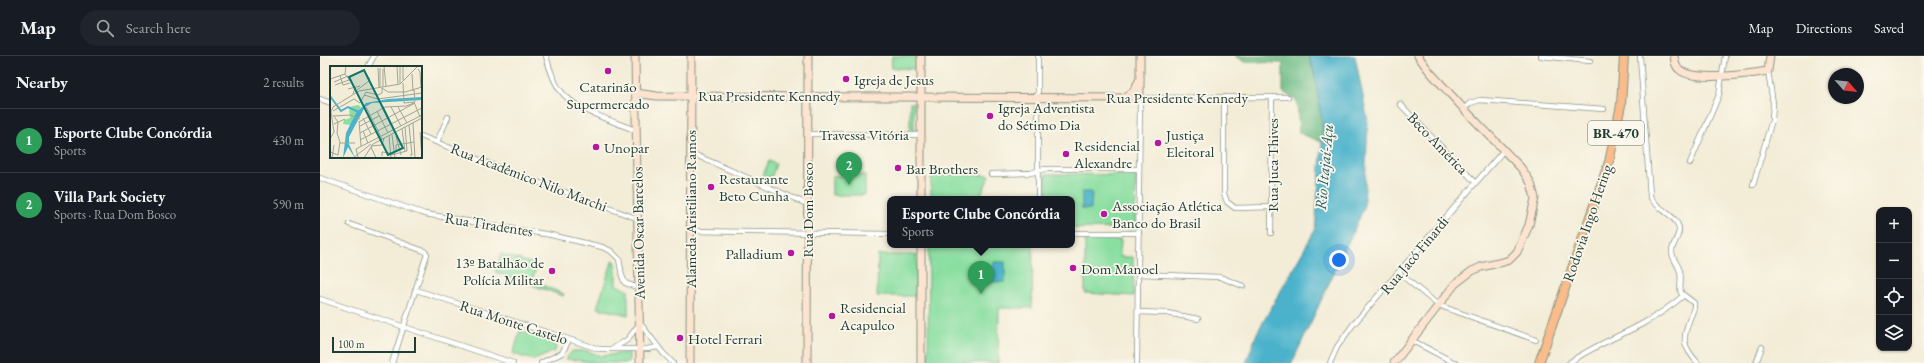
<!DOCTYPE html>
<meta charset="utf-8">
<style>
:root{--surface:#171b24;--page:#20242c;--text:#f1f3f6;--muted:#9ea1a6;--line:#363941;--accent:#1a73e8}
body{margin:0;font-family:"EB Garamond",serif;background:var(--page);color:var(--text)}
.controls{position:absolute;right:12px;bottom:12px;display:grid;overflow:hidden;border-radius:8px;box-shadow:0 1px 3px #0004}
.controls button{width:36px;height:36px;display:grid;place-items:center;padding:0;border:0;border-bottom:1px solid var(--line);background:var(--surface);color:var(--text);font:20px sans-serif}
.compass{position:absolute;left:1508px;top:12px;width:36px;height:36px;border-radius:50%;background:var(--surface);box-shadow:0 1px 3px #0004;rotate:117deg}
.scale{position:absolute;left:12px;bottom:10px;width:84px;box-sizing:border-box;padding-left:4px;border:2px solid #1f3d34;border-top:0;font-size:11px;line-height:14px;white-space:nowrap;color:#1f3d34;-webkit-text-stroke:3px #fbf7ec;paint-order:stroke}
.you{position:absolute;left:1019px;top:204px;width:14px;height:14px;margin:-10px;border:3px solid #fff;border-radius:50%;background:#1a73e8;box-shadow:0 0 0 6px #1a73e833}
.badge{display:grid;place-items:center;width:26px;height:26px;border-radius:50%;background:var(--accent);color:#fff;font-size:13px;font-weight:700}
.pin{position:absolute;translate:-50% -33px;filter:drop-shadow(0 1px 2px #0008)}
.pin::after{content:'';position:absolute;top:21px;width:14px;height:12px;background:inherit;clip-path:polygon(0 0,100% 0,50% 100%)}
.popup{position:absolute;left:567px;top:140px;width:188px;height:52px;box-sizing:border-box;display:grid;place-content:center;border-radius:8px;background:var(--surface);filter:drop-shadow(0 1px 3px #0005);font-size:13px;white-space:nowrap;color:var(--muted)}
.popup b{font-size:15px;color:var(--text)}
.popup::after{content:'';position:absolute;left:50%;top:100%;margin-left:-8px;border:8px solid transparent;border-top-color:var(--surface)}
.list{margin:0;padding:0;list-style:none}
h2{display:flex;justify-content:space-between;align-items:center;height:52px;margin:0;padding:0 16px;font-size:17px}
h2 small{font-size:13px;font-weight:400;color:var(--muted)}
.list li{display:grid;grid-template-columns:26px 1fr auto;gap:12px;align-items:center;box-sizing:border-box;height:64px;padding:0 16px;border-top:1px solid var(--line)}
.list b{display:block;font-size:15px;white-space:nowrap}
.list p{margin:0;font-size:13px;white-space:nowrap;color:var(--muted)}
.list em{font-size:13px;font-style:normal;color:var(--muted)}
.icon{flex:none;width:22px;height:22px;fill:none;stroke:currentColor;stroke-width:2;stroke-linecap:round;stroke-linejoin:round}
.map{position:relative;flex:none;width:1604px;height:307px;overflow:hidden}
header{display:flex;align-items:center;gap:24px;box-sizing:border-box;height:56px;padding:0 20px;background:var(--surface);border-bottom:1px solid var(--line)}
header strong{font-size:19px}
nav{display:flex;gap:22px;margin-inline-start:auto;font-size:14px}
.search{width:280px;height:36px;background:var(--page);display:flex;align-items:center;gap:10px;box-sizing:border-box;padding:0 14px;border-radius:22px;color:var(--muted);font-size:15px}
main{display:flex}
aside{flex:1;background:var(--surface)}
.map>svg:first-child{display:block}
</style>
<header>
<strong>Map</strong>
<div class="search"><svg class="icon" aria-label="search" viewBox="0 0 24 24"><circle cx="10" cy="10" r="6"/><path d="M15 15l6 6"/></svg>Search here</div>
<nav><a>Map</a><a>Directions</a><a>Saved</a></nav>
</header>
<main>
<aside>
<h2>Nearby<small>2 results</small></h2>
<ul class="list">
<li><span class="badge" style="background:#2e9e5b">1</span><div><b>Esporte Clube Concórdia</b><p>Sports</p></div><em>430 m</em></li>
<li><span class="badge" style="background:#2e9e5b">2</span><div><b>Villa Park Society</b><p>Sports · Rua Dom Bosco</p></div><em>590 m</em></li>
</ul>
</aside>
<div class="map">
<svg width="1604" height="307" viewBox="0 0 1604 307">
<rect width="100%" height="100%" fill="#fbf7ec"/>
<filter id="ink" filterUnits="userSpaceOnUse"><feTurbulence type="fractalNoise" baseFrequency=".025" numOctaves="2"/><feDisplacementMap in="SourceGraphic" scale="8" xChannelSelector="R" yChannelSelector="G"/><feConvolveMatrix kernelMatrix="1 2 1 2 8 2 1 2 1" color-interpolation-filters="sRGB"/></filter>
<filter id="wash" filterUnits="userSpaceOnUse"><feTurbulence type="fractalNoise" baseFrequency=".012" numOctaves="4" result="noise"/><feDisplacementMap in="SourceGraphic" scale="16" xChannelSelector="R" yChannelSelector="G"/><feGaussianBlur stdDeviation="0.9" result="paint"/><feColorMatrix in="noise" values="0 0 0 0 0 0 0 0 0 0 0 0 0 0 0 0 0 1.4 0 .05"/><feComposite in="paint" operator="in"/></filter>
<g filter="url(#wash)">
<rect width="100%" height="100%" fill="#f3ecd6"/>
<g fill="#89dea0" stroke="#548e6a">
<polygon points="572,0 600,0 600,13 571,12"/>
<rect x="590" y="47" width="4" height="29"/>
<polygon points="449,105 456,108 451,122 443,119"/>
<polygon points="611,117 670,119 659,143 611,143"/>
<polygon points="726,118 816,119 815,173 752,172 752,143 726,143"/>
<polygon points="545,119 545,139 512,139 512,120"/>
<polygon points="765,183 801,184 800,201 813,201 814,240 765,237"/>
<polygon points="609,189 713,189 712,252 679,252 678,307 608,306"/>
<polygon points="181,198 217,209 212,225 244,238 243,240 175,216"/>
<polygon points="558,199 597,199 596,240 557,240"/>
<polygon points="293,203 296,211 296,229 308,234 308,259 277,252"/>
<polygon points="200,275 234,286 236,292 235,295 214,304 193,298"/>
<polygon points="252,295 267,295 281,300 309,296 309,307 278,307 246,303"/>
</g>
<path fill="#6ebd86" stroke="#467d5d" d="M 915,0 L 988,0 C 998,24 1004,61 1002,86 L 979,77 L 977,45 L 963,36 L 963,7 L 925,6 Z"/>
<g fill="#4cb2cb" stroke="#367880">
<polygon points="988,0 1035,0 1048,66 1044,152 972,307 926,307 937,277 995,174 1003,73 994,14"/>
<polygon points="762,136 772,136 771,153 762,153"/>
<polygon points="673,206 685,206 685,226 662,226 662,217 673,217"/>
</g>
</g>
<g filter="url(#ink)">
<g fill="none" stroke-linecap="round" stroke-linejoin="round">
<g stroke="#899485" stroke-width="6">
<g id="street">
<path d="M 226,0 C 229,11 233,25 240,34 C 254,54 293,65 315,74"/>
<polyline points="1221,0 1270,5"/>
<path d="M 1320,0 L 1330,140 C 1336,153 1353,157 1358,169 C 1362,179 1352,186 1352,196 C 1352,203 1359,209 1360,216 C 1362,223 1359,230 1361,237 L 1374,247 C 1375,253 1372,257 1370,262 C 1362,283 1362,290 1378,307"/>
<polyline points="48,11 54,0"/>
<polyline points="904,41 904,138 907,146 915,152 952,151"/>
<polyline points="0,43 11,47"/>
<polyline points="1080,48 1155,126"/>
<polyline points="1144,53 1150,47 1160,44 1284,53"/>
<polyline points="487,78 600,79"/>
<polyline points="101,80 187,115 316,162"/>
<polyline points="117,86 128,61"/>
<polyline points="371,97 487,148"/>
<polyline points="1370,107 1399,39 1405,0"/>
<polyline points="671,118 711,117 724,113 819,113"/>
<polyline points="0,122 105,158 231,179 282,191 291,195 299,203 302,220 305,227 319,232"/>
<polyline points="1433,129 1452,64 1453,47 1448,15"/>
<polyline points="718,143 718,0"/>
<polyline points="29,168 104,195 107,198 72,307"/>
<polyline points="370,175 570,178"/>
<polyline points="752,177 819,177"/>
<polyline points="951,177 952,41"/>
<polyline points="1079,217 1118,249 1216,284"/>
<polyline points="818,218 900,221 923,230"/>
<polyline points="96,234 279,293 327,293 338,291"/>
<polyline points="0,243 193,307"/>
<polyline points="818,256 847,257 878,263"/>
<polyline points="1091,284 1135,307"/>
<polyline points="294,292 307,284 320,267 343,297 353,307"/>
<polyline points="221,307 242,297 249,284"/>
<polyline points="817,307 820,42 968,41"/>
<polyline points="1010,307 1017,291 1032,270 1184,94"/>
<path d="M 1249,307 C 1271,291 1298,281 1322,268 C 1337,260 1350,251 1363,240"/>
<polyline points="1436,307 1442,291"/>
</g>
</g>
<g stroke="#899485" stroke-width="9">
<g id="secondary">
<polyline points="315,0 320,307"/>
<path d="M 1354,0 C 1355,5 1355,11 1360,14 C 1374,26 1430,18 1448,15 L 1450,0"/>
<polyline points="315,37 337,40 820,42 820,0"/>
<polyline points="805,41 813,36 820,23"/>
<polyline points="601,143 601,0"/>
<polyline points="601,189 601,307"/>
<polyline points="370,307 371,0"/>
<polyline points="487,307 488,0"/>
<polyline points="1074,307 1135,228 1152,215 1161,211 1183,206 1189,204 1197,196 1209,169 1215,142 1211,127 1201,112 1144,53 1110,16 1098,0"/>
</g>
</g>
<g stroke="#899485" stroke-width="10">
<polyline id="highway" points="1219,307 1289,106 1301,49 1304,0"/>
</g>
<use href="#street" stroke="#fff" stroke-width="4.5"/>
<use href="#secondary" stroke="#fde4d0" stroke-width="7"/>
<use href="#highway" stroke="#f9bc8a" stroke-width="8"/>
</g>
</g>
<g fill="#b5179e" stroke="#fbf7ec" stroke-width="1.5">
<circle cx="288" cy="15" r="4"/>
<circle cx="526" cy="23" r="4"/>
<circle cx="670" cy="60" r="4"/>
<circle cx="838" cy="87" r="4"/>
<circle cx="276" cy="91" r="4"/>
<circle cx="746" cy="98" r="4"/>
<circle cx="578" cy="112" r="4"/>
<circle cx="391" cy="131" r="4"/>
<circle cx="784" cy="158" r="4"/>
<circle cx="471" cy="197" r="4"/>
<circle cx="753" cy="212" r="4"/>
<circle cx="232" cy="215" r="4"/>
<circle cx="512" cy="260" r="4"/>
<circle cx="360" cy="282" r="4"/>
</g>
<g text-anchor="middle" dominant-baseline="central" stroke-width="3.5" stroke-linejoin="round" paint-order="stroke">
<rect fill="#fbf7ec" stroke="#61756b" stroke-width="1" x="1268" y="65" width="56" height="24" rx="3"/>
<g font-size="14" font-weight="bold" fill="#1f3d34">
<text x="1296" y="77">BR-470</text>
</g>
<g font-size="15" fill="#1f3d34" stroke="#fbf7ec" text-anchor="start">
<text x="534" y="23">Igreja de Jesus</text>
<text x="288" y="30" text-anchor="middle">Catarinão<tspan x="288" dy="17">Supermercado</tspan></text>
<text x="678" y="51">Igreja Adventista<tspan x="678" dy="17">do Sétimo Dia</tspan></text>
<text x="846" y="78">Justiça<tspan x="846" dy="17">Eleitoral</tspan></text>
<text x="754" y="89">Residencial<tspan x="754" dy="17">Alexandre</tspan></text>
<text x="284" y="91">Unopar</text>
<text x="586" y="112">Bar Brothers</text>
<text x="399" y="122">Restaurante<tspan x="399" dy="17">Beto Cunha</tspan></text>
<text x="792" y="149">Associação Atlética<tspan x="792" dy="17">Banco do Brasil</tspan></text>
<text x="463" y="197" text-anchor="end">Palladium</text>
<text x="224" y="206" text-anchor="end">13º Batalhão de<tspan x="224" dy="17">Polícia Militar</tspan></text>
<text x="761" y="212">Dom Manoel</text>
<text x="520" y="251">Residencial<tspan x="520" dy="17">Acapulco</tspan></text>
<text x="368" y="282">Hotel Ferrari</text>
</g>
<g font-size="15" fill="#1f3d34" stroke="#fbf7ec">
<text x="449" y="39">Rua Presidente Kennedy</text>
<text x="857" y="41">Rua Presidente Kennedy</text>
<text x="544" y="78">Travessa Vitória</text>
<text transform="translate(1118 87) rotate(46)">Beco América</text>
<text transform="translate(952 109) rotate(-90)">Rua Juca Thives</text>
<text transform="translate(209 121) rotate(21)">Rua Acadêmico Nilo Marchi</text>
<text transform="translate(370 153) rotate(-90)">Alameda Aristiliano Ramos</text>
<text transform="translate(487 154) rotate(-90)">Rua Dom Bosco</text>
<text transform="translate(1267 167) rotate(-71)">Rodovia Ingo Hering</text>
<text transform="translate(169 168) rotate(9)">Rua Tiradentes</text>
<text transform="translate(318 177) rotate(-91)">Avenida Oscar Barcelos</text>
<text transform="translate(1094 199) rotate(-50)">Rua Jacó Finardi</text>
<text transform="translate(194 266) rotate(18)">Rua Monte Castelo</text>
</g>
<g font-size="16" font-style="italic" fill="#2c6061" stroke="#fbf7ec">
<text transform="translate(1004 111) rotate(-85)">Rio Itajaí-Açu</text>
</g>
</g>
<g transform="translate(10 10)">
<rect width="92" height="92" fill="#f3ecd6"/>
<path d="M 28,39 L 31,41 L 21,59 L 13,58 L 14,54 L 20,52 L 19,41 Z" fill="#89dea0"/>
<path d="M 92,31 L 92,34 L 42,37 L 35,41 L 19,71 L 19,78 L 25,92 L 18,81 L 13,92 L 16,67 L 26,47 L 36,37 L 58,33 Z" fill="#4cb2cb"/>
<path fill="none" stroke="#4cb2cb" stroke-width="2" d="M 0,30 L 11,45 L 18,41 L 29,46"/>
<path fill="none" stroke="#9ea695" stroke-width="1" d="M 16,0 L 15,8 L 25,22 L 23,28M 54,0 L 56,20M 67,0 L 68,18M 70,0 L 70,17M 73,0 L 73,14M 48,2 L 49,21M 50,2 L 50,21M 53,3 L 53,21M 88,3 L 90,6 L 91,22M 82,8 L 83,25M 10,10 L 13,19 L 20,17M 0,13 L 15,8M 4,16 L 18,10M 73,17 L 74,37M 5,19 L 19,14M 18,23 L 30,20M 27,24 L 39,15 L 39,11 L 37,12M 84,24 L 85,36M 34,29 L 48,33 L 92,27M 74,37 L 84,36 L 90,51M 53,40 L 64,63M 36,41 L 52,73M 61,41 L 71,60M 68,41 L 77,57M 3,45 L 24,33 L 30,37 L 36,26 L 48,29 L 52,27 L 52,22 L 58,26 L 75,26 L 92,21M 47,45 L 58,67M 4,50 L 20,49 L 30,53M 33,52 L 41,68M 29,55 L 31,80M 29,56 L 55,41 L 76,40 L 84,37M 83,57 L 85,92M 4,58 L 15,53M 79,59 L 82,89 L 80,89M 30,60 L 49,50M 72,63 L 75,85M 33,65 L 38,77M 90,66 L 92,92M 30,67 L 85,37M 62,69 L 65,92M 59,70 L 61,92M 66,70 L 71,89M 0,73 L 4,66 L 1,46 L 3,41 L 29,25 L 70,18 L 88,0M 30,74 L 92,42M 10,77 L 25,77M 41,80 L 52,79 L 54,72M 41,81 L 46,92M 66,84 L 66,79 L 84,76M 0,86 L 8,89 L 10,76 L 7,67 L 8,56 L 3,49M 61,89 L 77,85 L 75,61M 52,90 L 52,86 L 60,87M 28,91 L 26,83 L 92,49M 2,92 L 4,79M 23,92 L 41,78M 34,92 L 43,78 L 92,52"/>
<path fill="#0f766e" fill-opacity="0.15" stroke="#0f766e" stroke-width="2" d="M 34,4 L 73,82 L 58,89 L 19,11 Z"/>
<rect width="92" height="92" fill="none" stroke="#1f3d34" stroke-width="2"/>
</g>
</svg>
<div class="controls">
<button>+</button>
<button>−</button>
<button><svg class="icon" aria-label="locate" viewBox="0 0 24 24"><circle cx="12" cy="12" r="6"/><path d="M12 2v4M12 18v4M2 12h4M18 12h4"/></svg></button>
<button><svg class="icon" aria-label="layers" viewBox="0 0 24 24"><path d="M12 4l9 5-9 5-9-5zM3 14l9 5 9-5"/></svg></button>
</div>
<svg class="compass" viewBox="-18 -18 36 36"><path d="M0-13l5 13h-10z" fill="#e53935"/><path d="M0 13l5-13h-10z" fill="#9ea1a6"/></svg>
<div class="scale">100 m</div>
<div class="you"></div>
<div class="pin badge" style="left:661px;top:238px;background:#2e9e5b">1</div>
<div class="popup"><b>Esporte Clube Concórdia</b>Sports</div>
<div class="pin badge" style="left:529px;top:129px;background:#2e9e5b">2</div>
</div>
</main>
